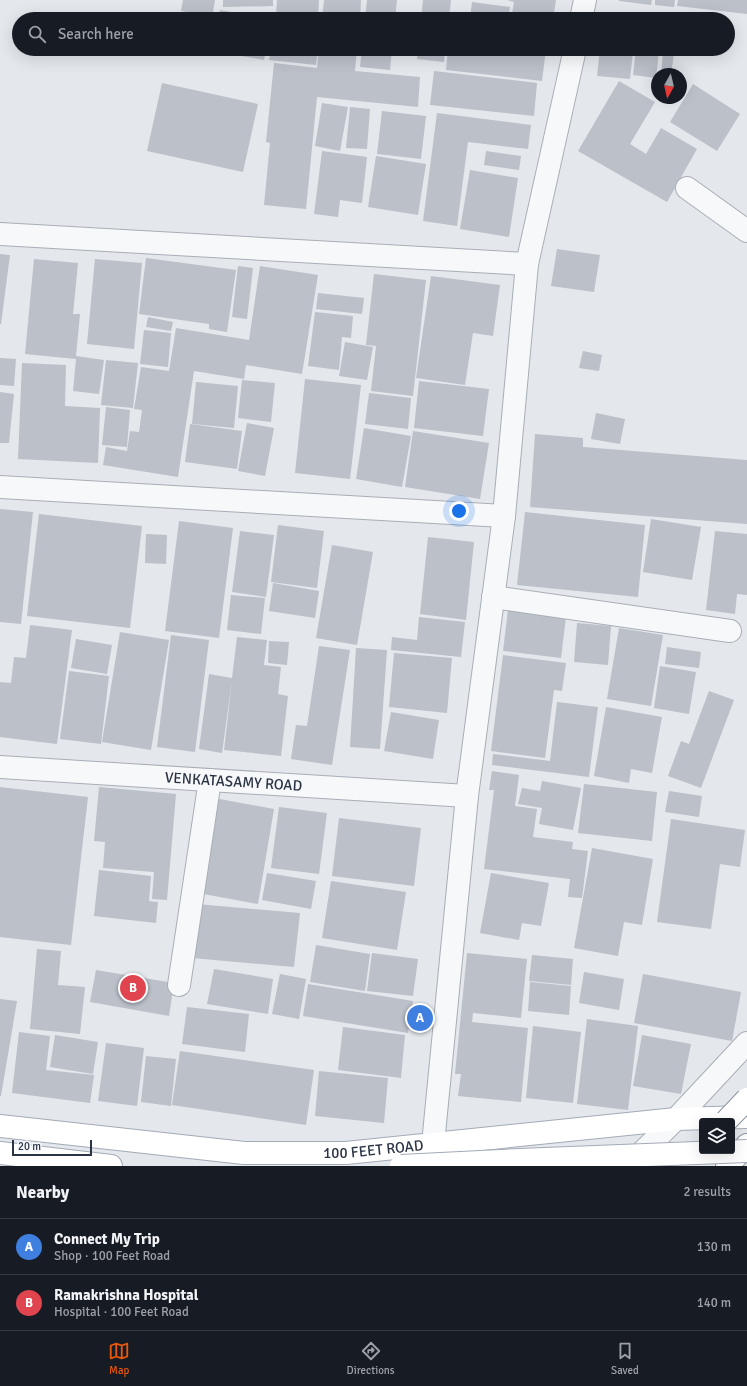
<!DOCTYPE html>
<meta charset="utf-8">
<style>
:root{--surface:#171b24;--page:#242831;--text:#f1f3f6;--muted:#9ea1a6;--line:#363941;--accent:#ea580c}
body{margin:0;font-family:Signika,sans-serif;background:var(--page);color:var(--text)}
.controls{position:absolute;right:12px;bottom:12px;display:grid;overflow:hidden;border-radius:4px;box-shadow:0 4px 16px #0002}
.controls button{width:36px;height:36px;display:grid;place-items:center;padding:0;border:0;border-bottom:1px solid var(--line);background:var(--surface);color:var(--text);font:20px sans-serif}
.compass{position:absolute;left:651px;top:68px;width:36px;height:36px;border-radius:50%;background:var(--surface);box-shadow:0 4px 16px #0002;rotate:188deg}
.scale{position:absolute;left:12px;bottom:10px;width:80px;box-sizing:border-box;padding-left:4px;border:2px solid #2b3444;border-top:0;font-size:11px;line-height:14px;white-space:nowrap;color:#2b3444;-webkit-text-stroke:3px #f4f6f9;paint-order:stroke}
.you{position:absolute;left:459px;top:511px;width:14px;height:14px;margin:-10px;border:3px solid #fff;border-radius:50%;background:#1a73e8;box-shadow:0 0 0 6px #1a73e833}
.badge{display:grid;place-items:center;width:26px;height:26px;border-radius:50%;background:var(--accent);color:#fff;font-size:13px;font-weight:700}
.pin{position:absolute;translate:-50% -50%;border:2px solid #fff;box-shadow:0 1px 4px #0006}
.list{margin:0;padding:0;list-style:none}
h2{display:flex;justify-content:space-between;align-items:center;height:52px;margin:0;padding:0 16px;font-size:17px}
h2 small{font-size:13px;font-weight:400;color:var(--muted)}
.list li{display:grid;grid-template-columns:26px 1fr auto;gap:12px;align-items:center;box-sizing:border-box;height:56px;padding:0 16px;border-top:1px solid var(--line)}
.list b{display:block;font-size:15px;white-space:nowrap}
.list p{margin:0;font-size:13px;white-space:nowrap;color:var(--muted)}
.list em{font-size:13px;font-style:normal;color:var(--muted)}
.icon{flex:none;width:22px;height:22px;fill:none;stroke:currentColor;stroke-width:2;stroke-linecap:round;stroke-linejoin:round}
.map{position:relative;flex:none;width:747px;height:1166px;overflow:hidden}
.search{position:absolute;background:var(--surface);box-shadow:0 4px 16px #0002;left:12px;right:12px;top:12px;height:44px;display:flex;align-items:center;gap:10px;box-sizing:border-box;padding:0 14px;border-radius:22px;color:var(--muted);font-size:15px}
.sheet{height:164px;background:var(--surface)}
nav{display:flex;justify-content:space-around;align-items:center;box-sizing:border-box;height:56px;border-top:1px solid var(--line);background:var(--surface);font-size:11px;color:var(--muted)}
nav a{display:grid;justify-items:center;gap:2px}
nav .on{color:var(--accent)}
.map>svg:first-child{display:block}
</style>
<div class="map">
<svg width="747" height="1166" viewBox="0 0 747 1166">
<rect width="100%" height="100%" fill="#e4e7ec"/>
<g fill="#bbc0c9">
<polygon points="183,0 215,0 212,17 181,11"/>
<polygon points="223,0 273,0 273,6 223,7"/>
<polygon points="277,0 319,0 318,17 276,16"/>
<polygon points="324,0 361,0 360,19 322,19"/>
<polygon points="367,0 397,0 395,19 365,19"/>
<polygon points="423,0 451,0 449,19 421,19"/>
<polygon points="507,0 556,0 553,19 511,19 514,2"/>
<polygon points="619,0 652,0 651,5 619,1"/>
<polygon points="655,0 675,0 674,7 655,5"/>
<polygon points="678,0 747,0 747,14 677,6"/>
<polygon points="472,2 510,7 508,19 470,19"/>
<polygon points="220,10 268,18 268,19 218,19"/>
<polygon points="213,49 266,49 264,60 212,51"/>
<polygon points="271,49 318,49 316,65 269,60"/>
<polygon points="319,49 357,49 355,71 420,77 418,107 317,97 306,209 264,205 270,143 266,142 274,63 317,68"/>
<polygon points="362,49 392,49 390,70 360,67"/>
<polygon points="418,49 445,49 444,62 417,59"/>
<polygon points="448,49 546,49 542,81 446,70"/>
<polygon points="600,49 633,52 630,79 597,76"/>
<polygon points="636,49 659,51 656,78 633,75"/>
<polygon points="663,53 674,54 671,74 661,74"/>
<polygon points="434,71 537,83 534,116 430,105"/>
<polygon points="619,81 655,102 630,144 646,154 661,128 697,149 667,202 578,151"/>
<polygon points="162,83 258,104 243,172 147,151"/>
<polygon points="693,84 740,114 717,151 670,122"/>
<polygon points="322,103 348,107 340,151 315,146"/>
<polygon points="350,107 370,109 367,149 346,148"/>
<polygon points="382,111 426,116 421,159 377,154"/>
<polygon points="437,113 531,125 528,149 468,142 457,226 423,221"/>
<polygon points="322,151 367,157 362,203 340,200 338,217 314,214"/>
<polygon points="486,151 521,156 519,170 484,165"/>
<polygon points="376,156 426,164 418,215 368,207"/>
<polygon points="470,170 518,178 509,237 460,229"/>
<polygon points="557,249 600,255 594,292 551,286"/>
<polygon points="0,254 10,255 1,324 0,324"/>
<polygon points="146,258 236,270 227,332 209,329 209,324 139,314"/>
<polygon points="34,259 78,263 73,314 80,314 76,356 104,360 99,394 73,391 76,359 25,354"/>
<polygon points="95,259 142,263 134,349 87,344"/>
<polygon points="238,266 253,268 247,319 232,317"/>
<polygon points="260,266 318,275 302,374 246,365 244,379 194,371 178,477 103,465 106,447 127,451 130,431 139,432 142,410 134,409 141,367 169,371 176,328 249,340"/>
<polygon points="374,274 426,280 413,396 371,391 376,346 366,345"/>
<polygon points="431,276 500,285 493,336 473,333 465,385 416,378"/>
<polygon points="318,293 364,298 362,314 316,309"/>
<polygon points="315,312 353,316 351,338 342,337 339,370 308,366"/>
<polygon points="148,317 173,322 171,331 146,327"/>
<polygon points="144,330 171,333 168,367 140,364"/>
<polygon points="345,342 373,347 367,380 339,376"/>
<polygon points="583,351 602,355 599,371 579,368"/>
<polygon points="0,358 16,359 14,386 0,385"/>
<polygon points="106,360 138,363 133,408 101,405"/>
<polygon points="22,363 66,365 65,406 100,408 98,463 18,459"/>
<polygon points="305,379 361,385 350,479 295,473"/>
<polygon points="242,380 275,383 271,422 238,418"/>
<polygon points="419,381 489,389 483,436 414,428"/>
<polygon points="196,382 238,386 234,428 192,424"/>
<polygon points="0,392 14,394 9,443 0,443"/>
<polygon points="369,393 411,398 408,429 365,424"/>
<polygon points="106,407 130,410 127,447 102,445"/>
<polygon points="596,413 625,419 620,444 591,439"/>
<polygon points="247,423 274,428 265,476 238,471"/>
<polygon points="190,424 242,431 237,469 185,462"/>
<polygon points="364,428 411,436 402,487 356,479"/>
<polygon points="413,431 489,443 480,499 405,487"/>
<polygon points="535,434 583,438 583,447 747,460 747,524 530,507"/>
<polygon points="0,509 33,512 21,624 0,622"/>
<polygon points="525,512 645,525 638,597 517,585"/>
<polygon points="39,514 142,526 130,628 27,616"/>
<polygon points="651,519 701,527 692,580 643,572"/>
<polygon points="179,521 233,528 219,638 165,631"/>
<polygon points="278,525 324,531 317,588 271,582"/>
<polygon points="240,531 274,535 266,597 232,592"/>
<polygon points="715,531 747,534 747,595 737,594 735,614 706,610"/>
<polygon points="146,534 167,535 166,564 145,563"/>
<polygon points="428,537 474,542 466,620 420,614"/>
<polygon points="332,545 373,552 357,645 316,638"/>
<polygon points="273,583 319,591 315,618 269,611"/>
<polygon points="231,595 265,598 261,634 227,630"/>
<polygon points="508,610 566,617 561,658 503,651"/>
<polygon points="419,617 465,622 461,657 391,650 392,637 417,640"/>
<polygon points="577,623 611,626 608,665 574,662"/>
<polygon points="30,625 72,630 57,744 0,737 0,682 11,683 14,657 26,658"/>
<polygon points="619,628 663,635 651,706 607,699"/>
<polygon points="120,632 169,640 151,750 102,742"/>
<polygon points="171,635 209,640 195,752 157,747"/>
<polygon points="237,637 267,640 264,665 281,667 278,694 288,696 281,756 224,750 232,681 222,753 199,749 209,674 232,678"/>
<polygon points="76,639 112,645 107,674 71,668"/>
<polygon points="269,641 289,642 287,665 268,663"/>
<polygon points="319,646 350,650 332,765 291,759 296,725 307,726"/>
<polygon points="667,647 701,652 699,668 665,664"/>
<polygon points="356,648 387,650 380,749 350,747"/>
<polygon points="394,653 452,658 447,713 389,707"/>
<polygon points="503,655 566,663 562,691 554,690 545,758 491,751"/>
<polygon points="660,666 696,672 689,714 654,708"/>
<polygon points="69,671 109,676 101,744 60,739"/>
<polygon points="709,691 734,700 701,788 668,776 681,741 689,744"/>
<polygon points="557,702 598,707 589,777 492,765 493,754 550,761"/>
<polygon points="606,707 662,717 652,773 631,769 629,783 594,776"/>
<polygon points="391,712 439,720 433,759 384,751"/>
<polygon points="492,771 519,775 515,806 537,809 533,837 573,842 572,849 588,851 582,898 568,897 570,879 484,869 494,790 489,790"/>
<polygon points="542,781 581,788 573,830 539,824 542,808 518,804 522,788 540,791"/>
<polygon points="584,784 657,792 652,841 578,833"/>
<polygon points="0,787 88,797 71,945 0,937"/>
<polygon points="99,787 176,794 167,900 152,899 154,872 103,868 105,842 94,841"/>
<polygon points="669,791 702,796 699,817 665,812"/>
<polygon points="214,798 274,809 258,904 198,893"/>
<polygon points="279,807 327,813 319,874 271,868"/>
<polygon points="339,818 421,828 414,886 332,876"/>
<polygon points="671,819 745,830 740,867 720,864 711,929 657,922"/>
<polygon points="592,848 653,859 642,925 624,922 618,956 574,948"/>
<polygon points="99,870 151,876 149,901 158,902 156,923 94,916"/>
<polygon points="267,873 316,881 311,909 262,900"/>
<polygon points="491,873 549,883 541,926 522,923 519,940 480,933"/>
<polygon points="331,881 406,892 397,950 322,938"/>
<polygon points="197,904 300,913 294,967 192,958"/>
<polygon points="316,945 370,954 365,991 310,982"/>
<polygon points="37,949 61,951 58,985 85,987 80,1034 30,1029"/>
<polygon points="372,953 418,959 413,996 367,991"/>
<polygon points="467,953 527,959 521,1018 473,1013 472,1022 528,1028 521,1102 458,1096 461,1074 455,1074"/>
<polygon points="532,955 573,959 571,985 529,981"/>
<polygon points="214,969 273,979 268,1014 207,1004"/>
<polygon points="96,970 174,983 169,1016 90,1002"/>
<polygon points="584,972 624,979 619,1010 579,1003"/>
<polygon points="280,974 306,979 299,1019 272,1014"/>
<polygon points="643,974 741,992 732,1041 634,1023"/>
<polygon points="530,982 571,986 569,1015 528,1011"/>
<polygon points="308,984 413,1001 408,1033 303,1016"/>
<polygon points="0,999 17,1001 1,1096 0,1096"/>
<polygon points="187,1007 249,1014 245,1052 182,1044"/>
<polygon points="587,1019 638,1026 628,1110 577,1104"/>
<polygon points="533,1026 581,1032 573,1103 526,1098"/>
<polygon points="343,1027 405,1035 401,1078 338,1070"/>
<polygon points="19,1032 50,1036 46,1070 94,1075 90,1103 12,1093"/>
<polygon points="55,1035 98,1042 93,1074 50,1067"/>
<polygon points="642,1035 691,1044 681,1094 633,1086"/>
<polygon points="106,1043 144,1048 137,1106 98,1101"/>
<polygon points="180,1051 314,1070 306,1125 172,1105"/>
<polygon points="146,1056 176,1059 171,1106 141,1102"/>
<polygon points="319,1071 388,1078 384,1123 315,1116"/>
</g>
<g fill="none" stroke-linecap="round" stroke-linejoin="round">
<g stroke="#a9aeb6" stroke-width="24">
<g id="minor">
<polyline points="581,19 585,0"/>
<polyline points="687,188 747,231"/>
<polyline points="0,234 527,264"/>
<polyline points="0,487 504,516"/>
<polyline points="493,597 730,631"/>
<path id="s1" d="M 0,767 L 467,796"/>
<polyline points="179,985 210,780"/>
<polyline points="432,1163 433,1144 467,796 504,516 527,264 575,49"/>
<polyline points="629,1165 676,1119 747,1043"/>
</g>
</g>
<g stroke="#a3abb7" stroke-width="24">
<g id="major">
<path id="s2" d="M 0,1126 L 244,1153 L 346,1153 L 676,1119 L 747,1117"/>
<polyline points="0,1153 111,1166"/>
</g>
</g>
<g stroke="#8b94a2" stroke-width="24">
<polyline id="highway" points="727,1166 747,1145"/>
</g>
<use href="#minor" stroke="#f7f8fa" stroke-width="22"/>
<use href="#major" stroke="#fff" stroke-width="22"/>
<use href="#highway" stroke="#fff" stroke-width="22"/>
<g stroke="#a3abb7" stroke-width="24" stroke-linecap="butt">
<polyline id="major-bridge" points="401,1166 520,1160 747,1151"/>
</g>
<g stroke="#8b94a2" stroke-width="24" stroke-linecap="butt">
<polyline id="highway-bridge" points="726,1121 747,1099"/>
</g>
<use href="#major-bridge" stroke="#fff" stroke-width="22"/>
<use href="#highway-bridge" stroke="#fff" stroke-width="22"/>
</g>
<g text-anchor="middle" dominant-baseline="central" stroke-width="3" stroke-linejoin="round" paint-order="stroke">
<g font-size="15" fill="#2b3444" stroke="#f4f6f9">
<text stroke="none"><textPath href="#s1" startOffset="234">VENKATASAMY ROAD</textPath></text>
<text stroke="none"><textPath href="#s2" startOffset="375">100 FEET ROAD</textPath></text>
</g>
</g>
</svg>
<div class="controls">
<button><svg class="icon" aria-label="layers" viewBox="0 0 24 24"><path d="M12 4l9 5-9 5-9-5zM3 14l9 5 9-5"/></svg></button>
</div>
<svg class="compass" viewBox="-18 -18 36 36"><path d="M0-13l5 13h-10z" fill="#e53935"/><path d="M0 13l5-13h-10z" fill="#9ea1a6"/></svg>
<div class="scale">20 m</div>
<div class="you"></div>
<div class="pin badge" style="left:420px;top:1018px;background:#3f7fe0">A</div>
<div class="pin badge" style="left:133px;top:988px;background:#e0444e">B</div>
<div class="search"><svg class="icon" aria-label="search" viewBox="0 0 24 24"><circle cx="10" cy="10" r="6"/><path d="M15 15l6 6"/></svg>Search here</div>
</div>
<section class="sheet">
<h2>Nearby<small>2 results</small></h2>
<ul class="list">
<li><span class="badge" style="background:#3f7fe0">A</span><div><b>Connect My Trip</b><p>Shop · 100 Feet Road</p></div><em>130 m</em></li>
<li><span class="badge" style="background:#e0444e">B</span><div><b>Ramakrishna Hospital</b><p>Hospital · 100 Feet Road</p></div><em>140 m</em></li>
</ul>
</section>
<nav>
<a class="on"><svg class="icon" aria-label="map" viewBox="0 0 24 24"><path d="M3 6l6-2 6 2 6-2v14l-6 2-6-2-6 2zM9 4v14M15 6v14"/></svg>Map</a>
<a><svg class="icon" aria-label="directions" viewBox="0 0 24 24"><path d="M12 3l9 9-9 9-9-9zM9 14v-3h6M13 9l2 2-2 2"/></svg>Directions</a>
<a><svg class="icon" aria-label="saved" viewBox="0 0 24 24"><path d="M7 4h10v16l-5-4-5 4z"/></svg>Saved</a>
</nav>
